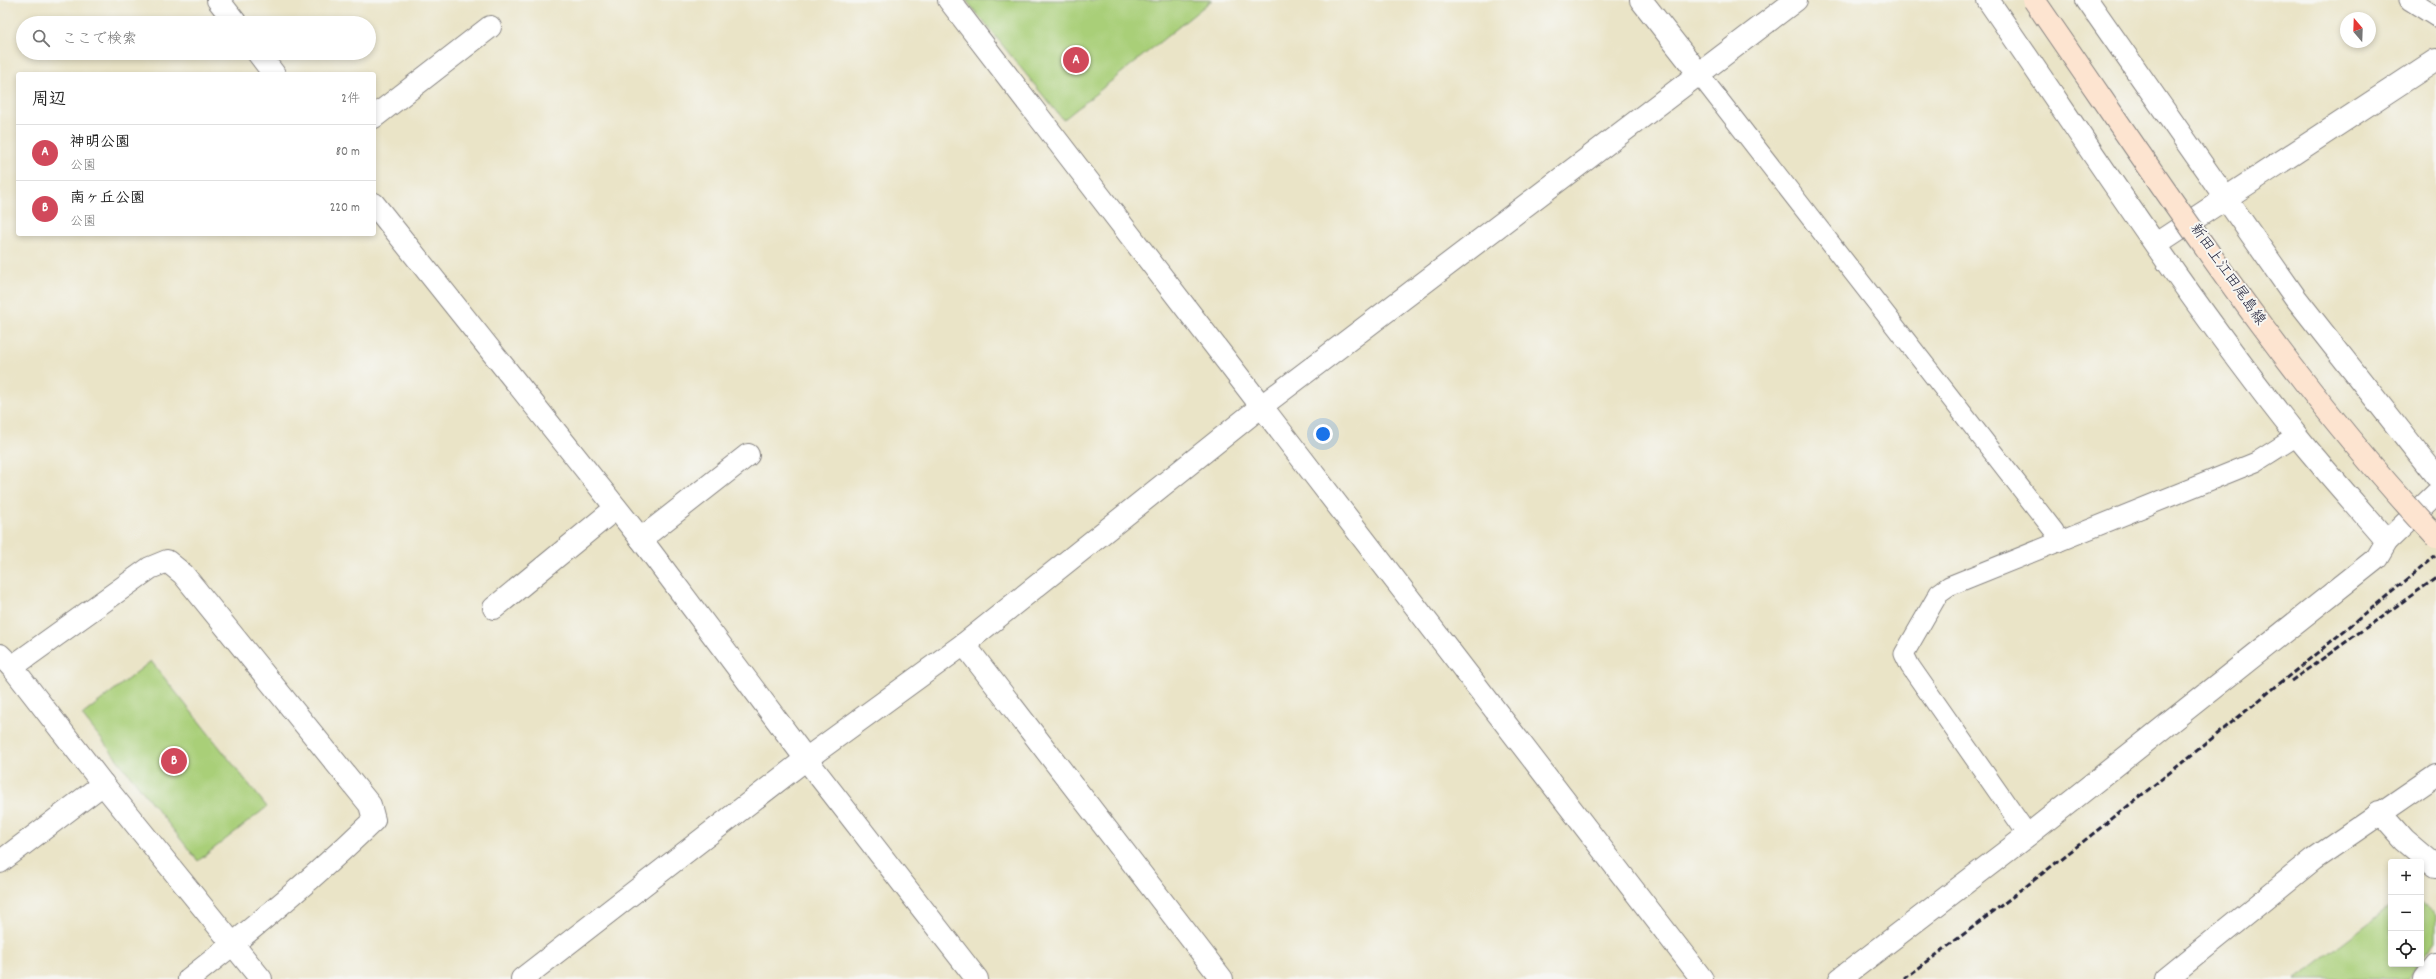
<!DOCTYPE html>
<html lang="ja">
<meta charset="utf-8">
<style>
:root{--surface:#fff;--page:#f2f2f2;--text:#222;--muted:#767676;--line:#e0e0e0;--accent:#d1495b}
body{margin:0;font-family:Dekko,"Klee One",sans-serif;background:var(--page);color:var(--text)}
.controls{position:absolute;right:12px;bottom:12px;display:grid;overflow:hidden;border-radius:4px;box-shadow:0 2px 6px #0003}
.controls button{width:36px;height:36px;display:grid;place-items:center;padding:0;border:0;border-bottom:1px solid var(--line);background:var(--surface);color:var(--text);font:20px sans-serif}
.compass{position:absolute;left:2340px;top:12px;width:36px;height:36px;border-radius:50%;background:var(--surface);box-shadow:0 2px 6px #0003;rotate:341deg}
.you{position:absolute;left:1323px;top:434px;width:14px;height:14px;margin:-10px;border:3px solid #fff;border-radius:50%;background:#1a73e8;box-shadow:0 0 0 6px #1a73e833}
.badge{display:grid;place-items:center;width:26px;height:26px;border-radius:50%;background:var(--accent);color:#fff;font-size:13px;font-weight:700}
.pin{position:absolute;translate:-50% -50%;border:2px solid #fff;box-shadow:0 1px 4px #0006}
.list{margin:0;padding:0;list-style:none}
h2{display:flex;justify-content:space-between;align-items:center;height:52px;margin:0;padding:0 16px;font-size:17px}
h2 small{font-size:13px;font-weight:400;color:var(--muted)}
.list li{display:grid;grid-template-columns:26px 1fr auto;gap:12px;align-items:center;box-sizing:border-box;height:56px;padding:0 16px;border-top:1px solid var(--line)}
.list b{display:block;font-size:15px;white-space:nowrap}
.list p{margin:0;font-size:13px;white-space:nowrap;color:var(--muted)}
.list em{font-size:13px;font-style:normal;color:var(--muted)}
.icon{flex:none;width:22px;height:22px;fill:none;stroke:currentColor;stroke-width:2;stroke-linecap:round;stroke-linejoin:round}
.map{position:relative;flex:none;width:2436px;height:979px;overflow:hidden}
.search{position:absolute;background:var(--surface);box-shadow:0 2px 6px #0003;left:16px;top:16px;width:360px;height:44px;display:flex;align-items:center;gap:10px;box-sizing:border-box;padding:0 14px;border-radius:22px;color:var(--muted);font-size:15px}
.panel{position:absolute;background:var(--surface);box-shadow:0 2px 6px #0003;left:16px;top:72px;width:360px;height:164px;border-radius:4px}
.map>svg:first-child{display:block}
</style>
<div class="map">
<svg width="2436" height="979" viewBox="0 0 2436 979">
<rect width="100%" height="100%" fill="#f6f6f2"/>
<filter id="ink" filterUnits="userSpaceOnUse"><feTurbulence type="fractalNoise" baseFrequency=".025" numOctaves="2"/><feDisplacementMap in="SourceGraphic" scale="8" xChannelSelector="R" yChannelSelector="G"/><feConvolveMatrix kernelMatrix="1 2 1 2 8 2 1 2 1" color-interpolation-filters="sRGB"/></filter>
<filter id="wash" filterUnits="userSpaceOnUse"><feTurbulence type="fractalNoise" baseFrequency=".012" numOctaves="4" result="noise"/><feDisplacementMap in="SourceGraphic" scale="16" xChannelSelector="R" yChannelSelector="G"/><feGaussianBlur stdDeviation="0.9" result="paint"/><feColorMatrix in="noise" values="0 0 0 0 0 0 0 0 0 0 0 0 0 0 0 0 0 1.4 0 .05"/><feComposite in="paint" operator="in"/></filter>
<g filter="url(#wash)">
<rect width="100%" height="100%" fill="#eae4c7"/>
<g fill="#a9cf78" stroke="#66785a">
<polygon points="966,0 1212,0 1063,120"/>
<polygon points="151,661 267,807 198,861 82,715"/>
<polygon points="2421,903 2436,915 2436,941 2421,961"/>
<polygon points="2391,906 2391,964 2419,964 2407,979 2295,979"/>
</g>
</g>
<g filter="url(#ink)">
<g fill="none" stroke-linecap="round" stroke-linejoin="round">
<g stroke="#868381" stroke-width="21">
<g id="service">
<polyline points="2409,0 2436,17"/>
<polyline points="1699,74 2054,531 2058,542"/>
<polyline points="2028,835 1910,666 1904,654 1939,593 1949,586 2256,462 2297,436"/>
</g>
</g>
<g stroke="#868381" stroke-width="24">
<g id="minor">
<polyline points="218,0 236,23"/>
<polyline points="949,0 1702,979"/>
<polyline points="1641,0 1699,74"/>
<path d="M 1988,0 C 2089,146 2186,297 2297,436 C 2326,472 2357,506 2387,541"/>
<polyline points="2087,0 2295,297 2436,476"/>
<polyline points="258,53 274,74"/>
<polyline points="374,117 490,27"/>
<polyline points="374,204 641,539 806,759 977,979"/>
<polyline points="2156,244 2436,60"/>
<polyline points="641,539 748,455"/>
<polyline points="494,608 616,508"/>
<polyline points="964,644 1222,979"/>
<polyline points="0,655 12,667 103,784 261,979"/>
<path d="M 12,667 L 150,568 L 167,561 L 183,574 L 370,805 L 374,820 C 316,876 253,929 189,979"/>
<polyline points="2379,812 2404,840 2436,867"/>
<polyline points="0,862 103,784"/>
<polyline points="522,979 806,759 964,644 1263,405 1796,0"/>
<polyline points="1840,979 2028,835 2377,558 2387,541 2436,494"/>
<polyline points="2166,979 2314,859 2436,775"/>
<polyline points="2425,979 2436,965"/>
</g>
</g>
<use href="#service" stroke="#fff" stroke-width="19"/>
<use href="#minor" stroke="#fff" stroke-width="22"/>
<g stroke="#22223b" stroke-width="3" stroke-dasharray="6 3" stroke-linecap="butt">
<polyline points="2291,681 2436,578"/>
<path d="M 1904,979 C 2086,844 2260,699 2436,556"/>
</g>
<g stroke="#868381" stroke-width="24" stroke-linecap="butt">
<path id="secondary-bridge" d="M 2034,0 C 2161,183 2283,374 2436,537"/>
</g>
<use href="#secondary-bridge" stroke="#fde4d0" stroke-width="22"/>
</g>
</g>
<g text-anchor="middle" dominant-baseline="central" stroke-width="4" stroke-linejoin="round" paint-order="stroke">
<g font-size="15" fill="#22223b" stroke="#f6f6f2">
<text transform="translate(2227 275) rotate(55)">新田上江田尾島線</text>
</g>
</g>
</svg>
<div class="controls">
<button>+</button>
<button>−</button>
<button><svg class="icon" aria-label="locate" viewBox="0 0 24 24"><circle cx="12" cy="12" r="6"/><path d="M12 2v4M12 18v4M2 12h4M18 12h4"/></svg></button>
</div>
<svg class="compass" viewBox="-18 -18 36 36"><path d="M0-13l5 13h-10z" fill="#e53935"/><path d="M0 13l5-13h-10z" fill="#767676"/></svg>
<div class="you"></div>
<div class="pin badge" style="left:1076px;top:60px">A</div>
<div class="pin badge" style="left:174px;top:761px">B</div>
<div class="search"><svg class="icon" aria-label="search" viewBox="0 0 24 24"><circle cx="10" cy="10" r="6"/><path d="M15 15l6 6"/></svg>ここで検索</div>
<section class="panel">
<h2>周辺<small>2件</small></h2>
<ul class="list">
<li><span class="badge">A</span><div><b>神明公園</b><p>公園</p></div><em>80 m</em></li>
<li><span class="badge">B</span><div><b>南ヶ丘公園</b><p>公園</p></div><em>220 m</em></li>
</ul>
</section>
</div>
